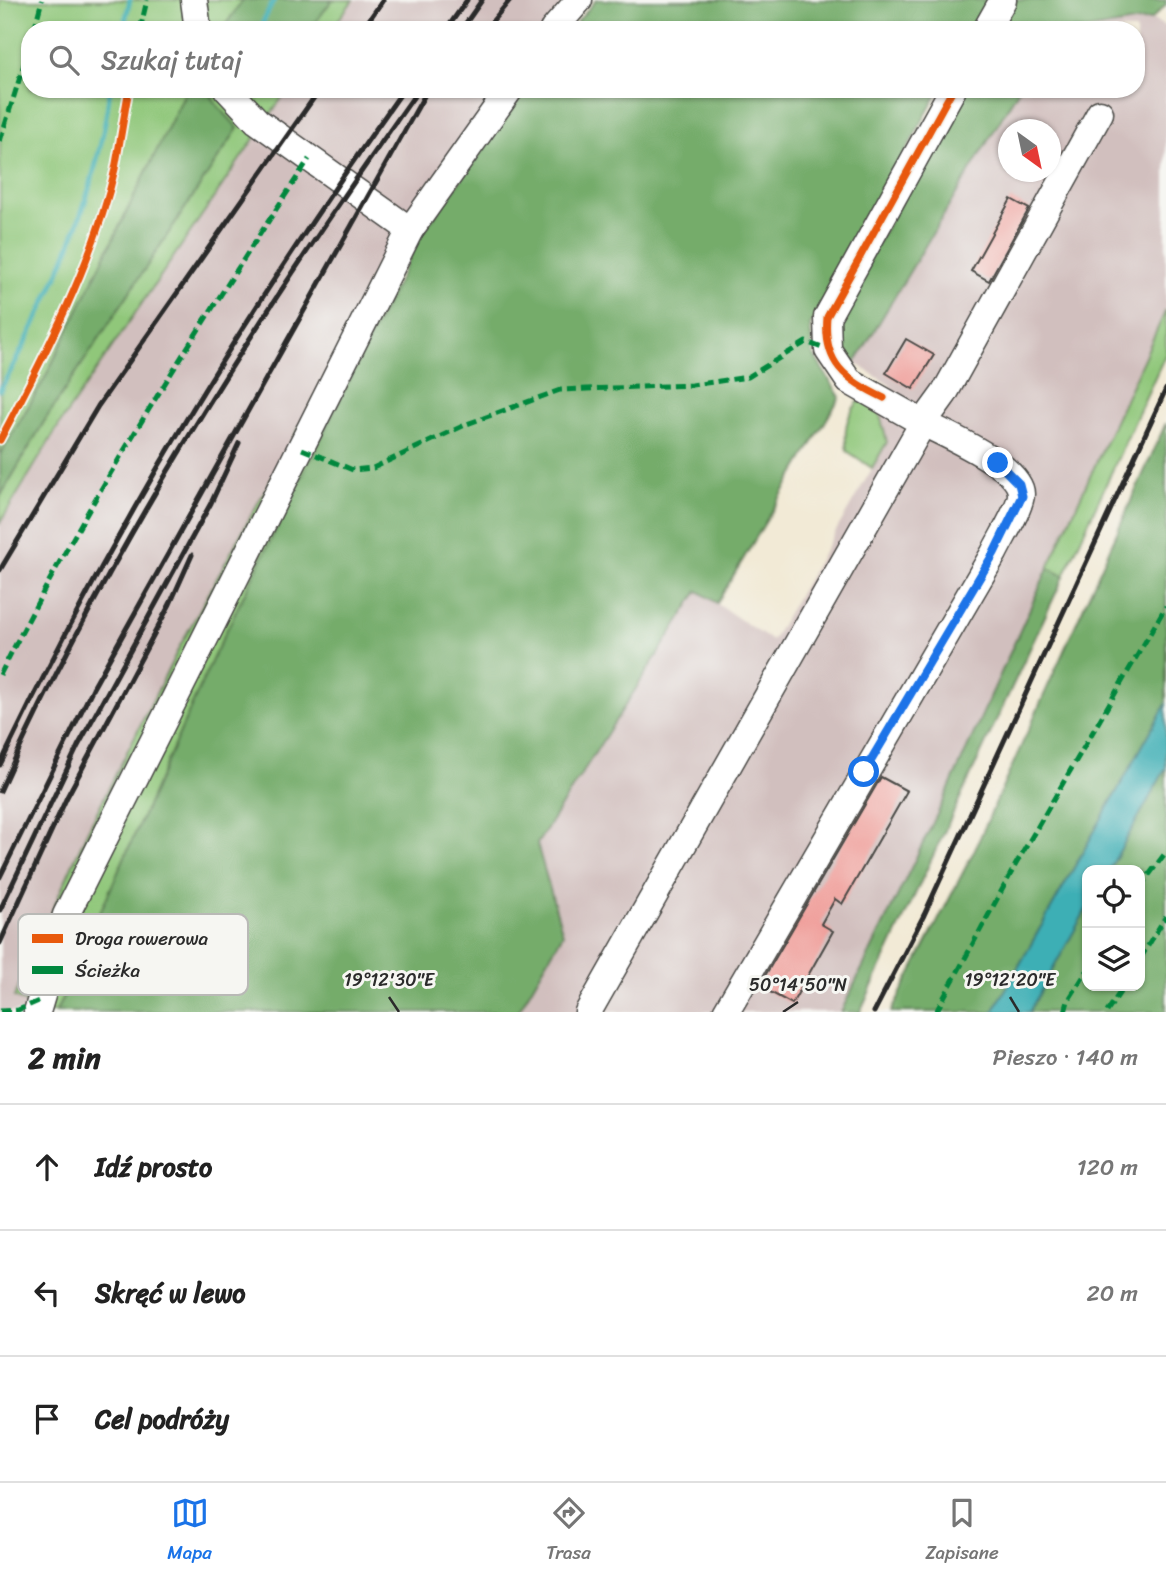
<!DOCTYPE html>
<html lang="pl">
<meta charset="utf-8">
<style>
:root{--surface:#fff;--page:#f2f2f2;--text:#222;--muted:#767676;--line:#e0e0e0;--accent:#1a73e8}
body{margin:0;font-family:Sriracha,sans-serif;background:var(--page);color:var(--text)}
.controls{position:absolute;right:21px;bottom:21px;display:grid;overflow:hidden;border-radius:14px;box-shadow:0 2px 5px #0004}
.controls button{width:63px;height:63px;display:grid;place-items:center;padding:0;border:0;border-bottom:2px solid var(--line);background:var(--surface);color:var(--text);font:35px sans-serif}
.compass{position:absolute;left:998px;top:119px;width:63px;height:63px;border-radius:50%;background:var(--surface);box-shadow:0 2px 5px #0004;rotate:147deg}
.stop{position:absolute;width:21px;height:21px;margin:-16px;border:5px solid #1a73e8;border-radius:50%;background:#fff}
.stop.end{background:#1a73e8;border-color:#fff;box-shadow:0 2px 7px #0008}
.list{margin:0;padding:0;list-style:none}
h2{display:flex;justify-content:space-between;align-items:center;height:91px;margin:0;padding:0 28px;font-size:30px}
h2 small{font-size:23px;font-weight:400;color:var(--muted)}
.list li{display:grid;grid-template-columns:46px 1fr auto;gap:21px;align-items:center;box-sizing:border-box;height:126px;padding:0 28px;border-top:2px solid var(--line)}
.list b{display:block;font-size:26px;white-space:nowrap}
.list em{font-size:23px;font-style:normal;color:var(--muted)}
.icon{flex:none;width:38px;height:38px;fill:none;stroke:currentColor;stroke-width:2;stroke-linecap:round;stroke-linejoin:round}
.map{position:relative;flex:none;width:1166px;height:1012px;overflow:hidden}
.search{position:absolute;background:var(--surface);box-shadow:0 2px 5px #0004;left:21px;right:21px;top:21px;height:77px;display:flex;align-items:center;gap:18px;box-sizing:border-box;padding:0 24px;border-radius:28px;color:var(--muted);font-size:26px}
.sheet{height:469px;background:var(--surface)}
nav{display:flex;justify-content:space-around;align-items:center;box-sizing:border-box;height:98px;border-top:2px solid var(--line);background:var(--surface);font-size:19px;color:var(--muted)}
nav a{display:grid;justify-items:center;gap:4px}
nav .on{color:var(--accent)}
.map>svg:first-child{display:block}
</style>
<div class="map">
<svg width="1166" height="1012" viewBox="0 0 1166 1012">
<rect width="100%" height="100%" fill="#f6f6f2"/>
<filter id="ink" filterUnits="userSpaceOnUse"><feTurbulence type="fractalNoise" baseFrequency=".0143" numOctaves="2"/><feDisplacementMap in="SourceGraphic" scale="14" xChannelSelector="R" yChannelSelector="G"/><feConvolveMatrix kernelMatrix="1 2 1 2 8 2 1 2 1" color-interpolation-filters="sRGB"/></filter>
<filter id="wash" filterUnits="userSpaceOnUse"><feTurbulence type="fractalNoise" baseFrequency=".00686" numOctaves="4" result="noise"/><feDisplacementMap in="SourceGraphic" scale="28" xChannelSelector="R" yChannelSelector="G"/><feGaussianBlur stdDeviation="1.57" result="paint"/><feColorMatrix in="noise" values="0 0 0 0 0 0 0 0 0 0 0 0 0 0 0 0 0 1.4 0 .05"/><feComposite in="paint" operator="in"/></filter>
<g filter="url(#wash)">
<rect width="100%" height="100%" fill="#f2ead6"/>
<g fill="#d1bfbe" fill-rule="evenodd">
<polygon points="353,0 566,0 542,30 331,30"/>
<path d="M 1152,19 L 1166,27 L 1166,310 L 944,800 L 841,1012 L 518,1012 L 563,934 L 537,844 L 698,591 L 772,641 L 887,443 L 878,407 L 891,386 L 855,363 L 1019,89 L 1136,89 L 1136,30 L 1087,30 ZM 1009,130 L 1050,130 L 1050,172 L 1009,172 Z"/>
<polygon points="288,89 499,89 425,193 370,279 323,384 180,646 86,834 14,997 46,1012 0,1012 0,524 61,422"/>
</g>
<g fill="#90c77a" stroke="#5e7952" stroke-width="2">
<polygon points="0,0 243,0 222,30 30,30 30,89 187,89 44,380 0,455"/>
<polygon points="332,0 353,0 331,30 310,30"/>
<polygon points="208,89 248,89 258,99 266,89 288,89 61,422 0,523 0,497 45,420 238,128 215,103"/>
<polygon points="370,279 394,289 212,660 56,1012 46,1012 14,997 86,834 180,646 323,384"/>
<polygon points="1166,310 1166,353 1064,576 1048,568"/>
<path d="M 871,400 L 878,407 L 887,442 L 872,468 L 847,451 C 844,432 845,418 858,402 Z"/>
</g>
<g fill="#74ac6a" stroke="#506c4a" stroke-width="2">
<polygon points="243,0 332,0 310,30 222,30"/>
<polygon points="596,0 989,0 973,30 570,30"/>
<polygon points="1015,0 1166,0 1166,5 1152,19 1087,30 997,30"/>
<polygon points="187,89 208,89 215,103 238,128 45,420 0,497 0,455 44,380"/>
<polygon points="527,89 940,89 810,326 813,354 840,397 717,603 698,591 537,844 563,934 518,1012 56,1012 212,660 420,236"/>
<polygon points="963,89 1019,89 855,363 841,353 832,325"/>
<polygon points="1166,423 1166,704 993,1012 891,1012 974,851"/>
<polygon points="1048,568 1064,576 860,1012 841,1012 944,800"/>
<polygon points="1166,768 1166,1012 1029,1012 1087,908 1087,986 1140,986 1140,870 1109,870"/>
</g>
<polygon fill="#3dafb5" stroke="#346d70" stroke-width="2" points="1166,704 1166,768 1109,870 1087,870 1087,908 1029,1012 993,1012"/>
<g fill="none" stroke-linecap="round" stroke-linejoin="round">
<g stroke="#3dafb5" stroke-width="5">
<polyline points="123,30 130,0"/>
<polyline points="259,30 274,0"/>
<path d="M 0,390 C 53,295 97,198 110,89"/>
</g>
</g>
<g id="blocks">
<g fill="#f0a09c">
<polygon points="1011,199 1029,209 989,281 971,271"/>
<polygon points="906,339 934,355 913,389 886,373"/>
<polygon points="881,777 907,791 842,904 835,899 821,924 833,931 792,1004 759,986"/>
</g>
</g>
</g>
<g filter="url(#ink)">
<use href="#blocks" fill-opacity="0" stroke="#494845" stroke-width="2"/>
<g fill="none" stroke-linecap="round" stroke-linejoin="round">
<g stroke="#494845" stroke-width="29">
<g id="minor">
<polyline points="194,0 198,30"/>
<polyline points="553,30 579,0"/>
<polyline points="986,30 1003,0"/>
<polyline points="227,89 257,121 410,230"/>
<polyline points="37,1012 66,915 410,230 510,89"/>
<polyline points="588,1012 923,423 849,381 828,350 827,317 953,89"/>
<path d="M 726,1012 L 994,553 C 1000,540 1021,507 1021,494 C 1021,467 945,434 923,423 L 944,394 L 1100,113"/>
</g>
</g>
<use href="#minor" stroke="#fff" stroke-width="26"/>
<g stroke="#2b2b2b" stroke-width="5">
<polyline points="362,30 383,0"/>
<polyline points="446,30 467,0"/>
<polyline points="461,30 482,0"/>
<polyline points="485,30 510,0"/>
<polyline points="0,570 98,406 320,89"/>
<path d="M 0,765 C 115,524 249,307 404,89"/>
<path d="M 0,791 C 113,541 261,312 419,89"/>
<polyline points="0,877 93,688 428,89"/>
<polyline points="0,910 78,746 211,503 239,443"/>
<polyline points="0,943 67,797 170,604 192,555"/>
<polyline points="874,1012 924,915 1166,389"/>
</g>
<g stroke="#00873e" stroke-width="5" stroke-dasharray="10 5" stroke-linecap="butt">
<polyline points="34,30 42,0"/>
<polyline points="140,30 147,0"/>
<polyline points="0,141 30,45"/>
<polyline points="302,449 353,470 373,468 467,424 560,390 692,385 748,377 806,342 828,350"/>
<path d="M 0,675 C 90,495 199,327 309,159"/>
<polyline points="1140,887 1166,852"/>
<polyline points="1140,959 1166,916"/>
<polyline points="0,1011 18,1010 41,1000"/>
<polyline points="936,1012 1016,864 1166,606"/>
<polyline points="1065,1012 1068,1001 1087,971"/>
<polyline points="1107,1012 1124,986"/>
</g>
<g stroke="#f6f6f2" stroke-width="11">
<g id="cycleway">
<path d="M 884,398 C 845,379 823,364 827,317 L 953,89"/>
<path d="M 0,440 C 44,357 94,261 115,169 C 120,142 124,116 129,89"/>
</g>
</g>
<use href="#cycleway" stroke="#e8590c" stroke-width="7"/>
</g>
</g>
<g fill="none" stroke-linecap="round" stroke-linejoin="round" filter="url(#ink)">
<polyline stroke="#1a73e8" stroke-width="9" points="864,772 994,553 1022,496 1019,484 998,463"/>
</g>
<path fill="none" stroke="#2b2b2b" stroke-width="2.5" d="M 389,997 L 399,1012M 1010,997 L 1019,1012M 783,1012 L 798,1002"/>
<rect x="18" y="914" width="230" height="81" rx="10" fill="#f6f6f2" stroke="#b9b9b6" stroke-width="2"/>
<rect x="32" y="934" width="31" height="9" fill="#e8590c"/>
<rect x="32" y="966" width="31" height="8" fill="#00873e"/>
<g font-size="19" fill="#2b2b2b">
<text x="75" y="945">Droga rowerowa</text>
<text x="75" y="977">Ścieżka</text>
</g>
<g font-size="18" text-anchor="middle" fill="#2b2b2b" stroke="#f6f6f2" stroke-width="6" stroke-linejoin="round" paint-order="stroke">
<text x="389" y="986">19°12'30"E</text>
<text x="1010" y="986">19°12'20"E</text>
<text x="798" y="991">50°14'50"N</text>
</g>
</svg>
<div class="controls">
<button><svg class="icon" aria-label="locate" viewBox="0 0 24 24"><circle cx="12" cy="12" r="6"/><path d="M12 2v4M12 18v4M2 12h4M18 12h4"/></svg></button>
<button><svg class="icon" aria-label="layers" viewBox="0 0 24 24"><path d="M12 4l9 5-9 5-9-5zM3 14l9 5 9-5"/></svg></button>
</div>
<svg class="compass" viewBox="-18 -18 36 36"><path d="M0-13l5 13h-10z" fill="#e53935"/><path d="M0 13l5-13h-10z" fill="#767676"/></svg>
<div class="stop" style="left:864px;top:772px"></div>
<div class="stop end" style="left:998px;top:463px"></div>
<div class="search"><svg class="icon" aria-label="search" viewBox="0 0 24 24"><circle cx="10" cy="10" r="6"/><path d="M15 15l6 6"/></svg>Szukaj tutaj</div>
</div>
<section class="sheet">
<h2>2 min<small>Pieszo · 140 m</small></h2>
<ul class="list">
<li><svg class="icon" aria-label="ahead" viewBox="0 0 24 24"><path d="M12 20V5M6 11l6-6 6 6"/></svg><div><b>Idź prosto</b></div><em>120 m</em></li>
<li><svg class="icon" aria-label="left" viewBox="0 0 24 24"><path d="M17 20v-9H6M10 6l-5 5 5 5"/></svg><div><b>Skręć w lewo</b></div><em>20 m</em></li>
<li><svg class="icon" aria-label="arrive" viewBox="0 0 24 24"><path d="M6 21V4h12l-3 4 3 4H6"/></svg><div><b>Cel podróży</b></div></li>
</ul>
</section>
<nav>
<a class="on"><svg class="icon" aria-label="map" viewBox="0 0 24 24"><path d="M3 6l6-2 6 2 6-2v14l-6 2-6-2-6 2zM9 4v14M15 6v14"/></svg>Mapa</a>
<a><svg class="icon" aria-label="directions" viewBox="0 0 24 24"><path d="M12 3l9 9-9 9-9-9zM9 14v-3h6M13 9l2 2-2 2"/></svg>Trasa</a>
<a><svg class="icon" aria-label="saved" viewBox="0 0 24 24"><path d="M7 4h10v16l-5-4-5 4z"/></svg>Zapisane</a>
</nav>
